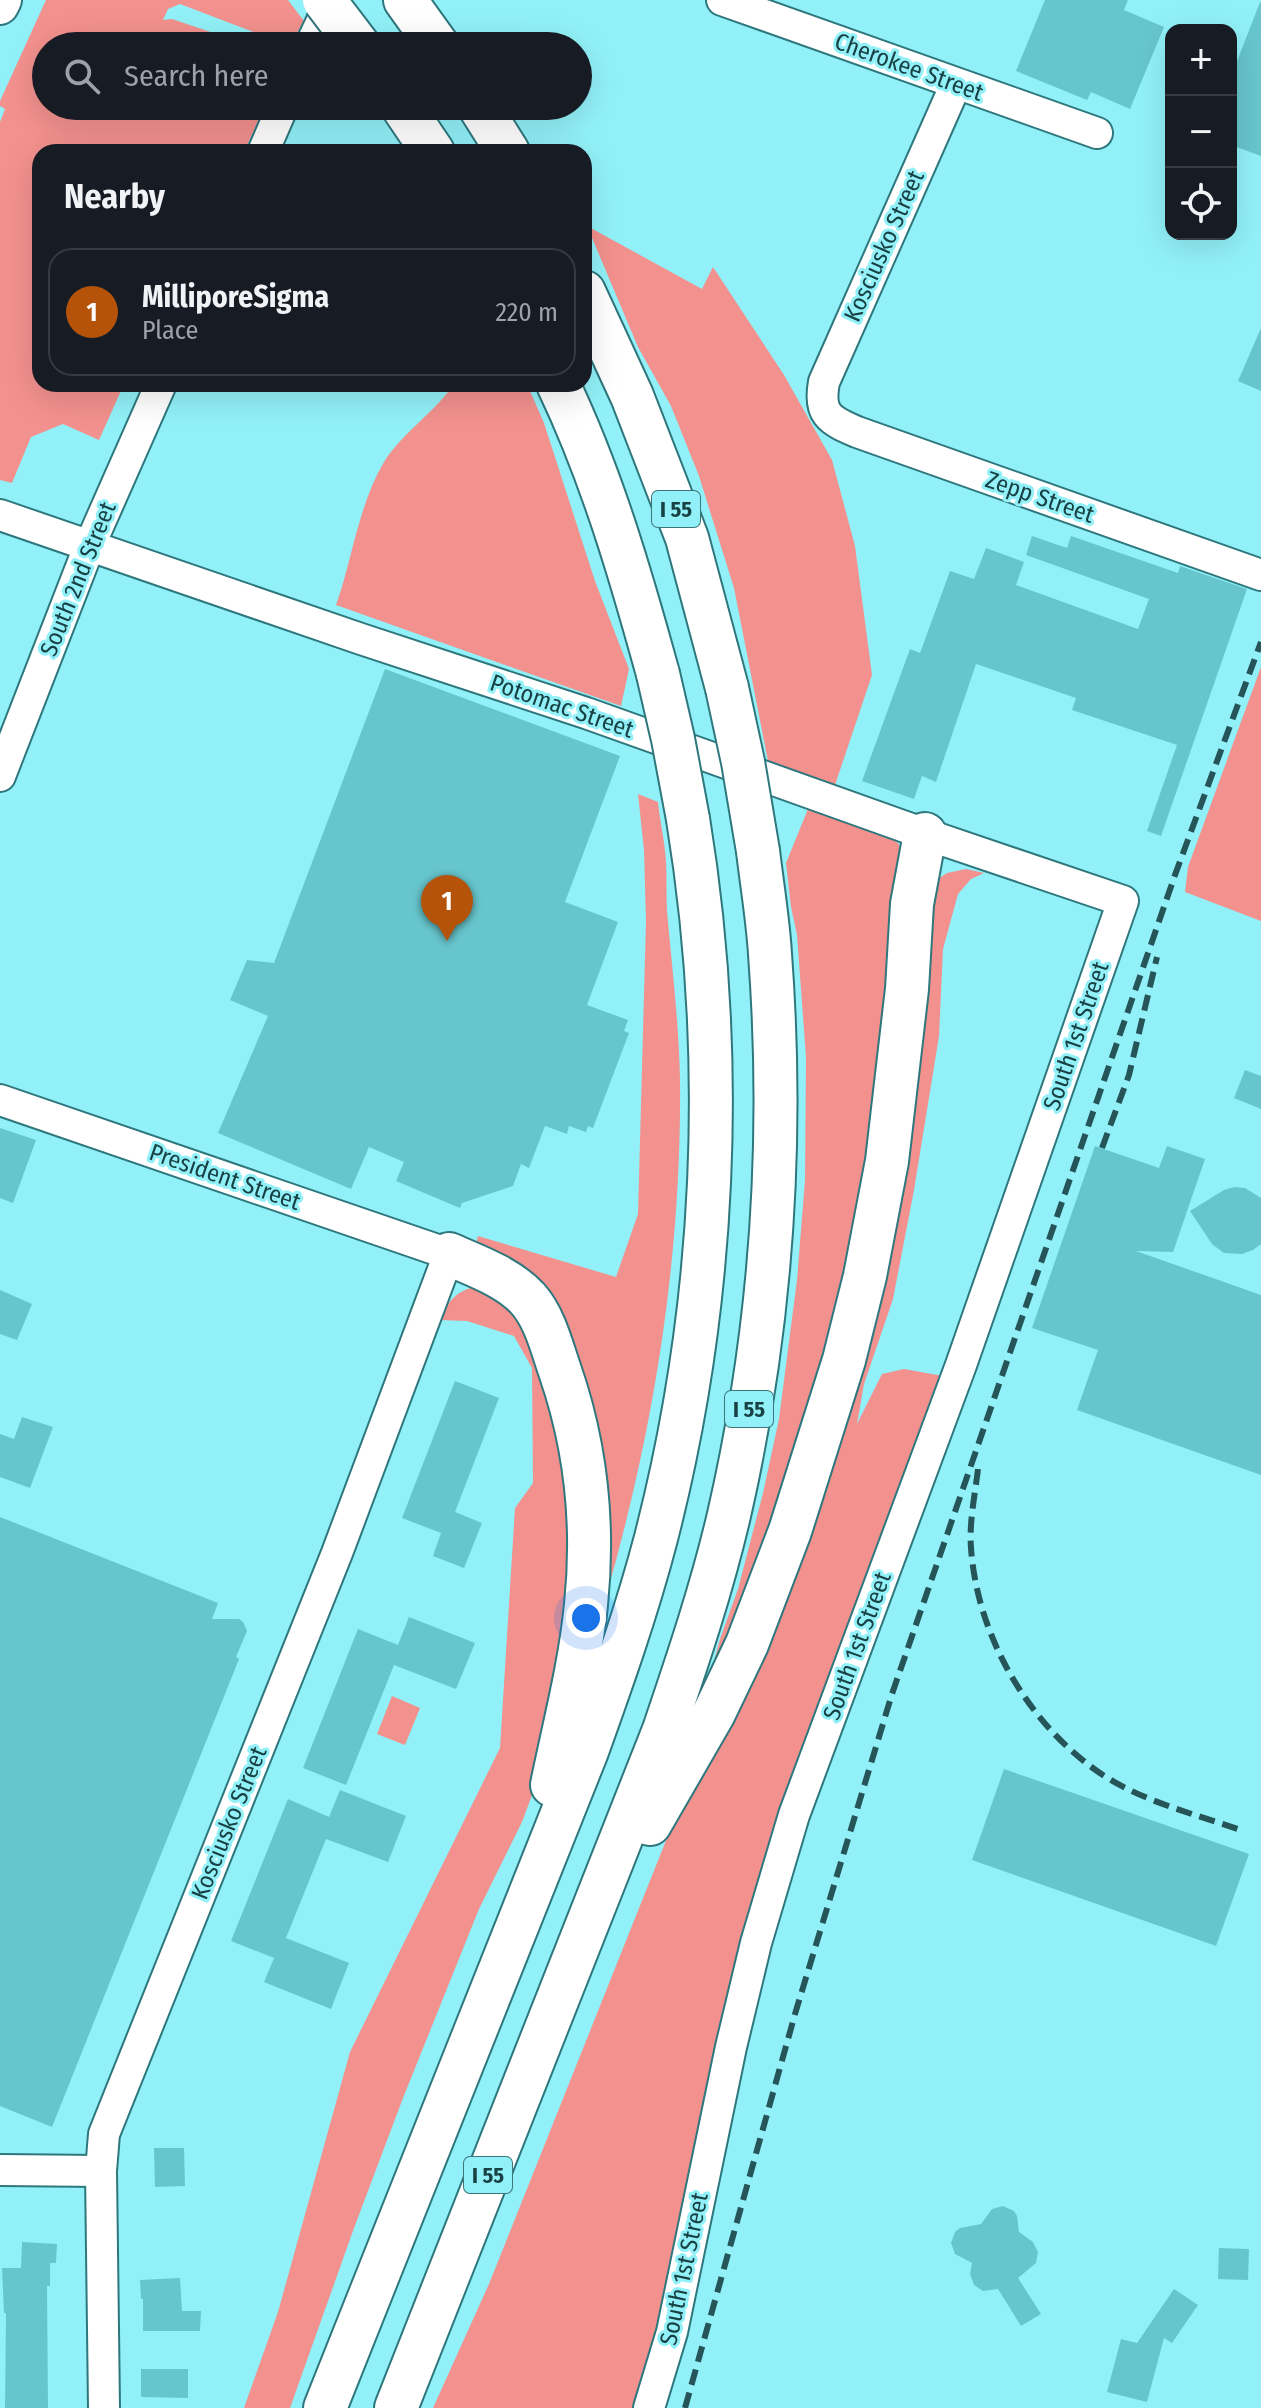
<!DOCTYPE html>
<meta charset="utf-8">
<style>
:root{--surface:#171b24;--page:#20242c;--text:#f1f3f6;--muted:#9ea1a6;--line:#363941;--accent:#b45309}
body{margin:0;font-family:"Fira Sans Condensed",sans-serif;background:var(--page);color:var(--text)}
.controls{position:absolute;right:24px;top:24px;display:grid;overflow:hidden;border-radius:16px;box-shadow:0 8px 32px #0002}
.controls button{width:72px;height:72px;display:grid;place-items:center;padding:0;border:0;border-bottom:2px solid var(--line);background:var(--surface);color:var(--text);font:40px sans-serif}
.you{position:absolute;left:586px;top:1618px;width:28px;height:28px;margin:-20px;border:6px solid #fff;border-radius:50%;background:#1a73e8;box-shadow:0 0 0 12px #1a73e833}
.badge{display:grid;place-items:center;width:52px;height:52px;border-radius:50%;background:var(--accent);color:#fff;font-size:26px;font-weight:700}
.pin{position:absolute;translate:-50% -66px;filter:drop-shadow(0 2px 4px #0008)}
.pin::after{content:'';position:absolute;top:42px;width:28px;height:24px;background:inherit;clip-path:polygon(0 0,100% 0,50% 100%)}
.list{margin:0;padding:0;list-style:none}
h2{display:flex;justify-content:space-between;align-items:center;height:104px;margin:0;padding:0 32px;font-size:34px}
h2 small{font-size:26px;font-weight:400;color:var(--muted)}
.list li{display:grid;grid-template-columns:52px 1fr auto;gap:24px;align-items:center;box-sizing:border-box;height:128px;margin:0 16px 16px;padding:0 16px;border:2px solid var(--line);border-radius:24px}
.list b{display:block;font-size:30px;white-space:nowrap}
.list p{margin:0;font-size:26px;white-space:nowrap;color:var(--muted)}
.list em{font-size:26px;font-style:normal;color:var(--muted)}
.icon{flex:none;width:44px;height:44px;fill:none;stroke:currentColor;stroke-width:2;stroke-linecap:round;stroke-linejoin:round}
.map{position:relative;flex:none;width:1261px;height:2408px;overflow:hidden}
.search{position:absolute;background:var(--surface);box-shadow:0 8px 32px #0002;left:32px;top:32px;width:560px;height:88px;display:flex;align-items:center;gap:20px;box-sizing:border-box;padding:0 28px;border-radius:44px;color:var(--muted);font-size:30px}
.panel{position:absolute;background:var(--surface);box-shadow:0 8px 32px #0002;left:32px;top:144px;width:560px;height:248px;border-radius:24px}
.map>svg:first-child{display:block}
</style>
<div class="map">
<svg width="1261" height="2408" viewBox="0 0 1261 2408">
<rect width="100%" height="100%" fill="#92f1f8"/>
<g fill="#f3918e">
<path d="M 46,0 L 288,0 L 304,21 C 297,32 294,42 280,42 L 180,4 L 168,9 L 163,20 L 172,19 L 252,46 L 46,46 L 46,106 L 265,106 L 244,152 L 40,152 L 40,384 L 124,384 L 99,440 L 63,424 L 31,437 L 12,483 L 0,480 L 0,122 L 5,109 L 0,106 L 0,101 Z"/>
<polygon points="587,226 702,289 713,267 784,375 832,460 855,546 872,675 835,785 768,761 734,588 699,476 671,406 638,347"/>
<path d="M 454,384 L 527,384 L 544,423 L 595,581 L 629,669 L 621,706 L 336,605 C 352,561 358,506 384,462 C 403,432 434,413 454,384 Z"/>
<polygon points="1261,667 1261,921 1185,892 1188,867"/>
<path d="M 638,794 L 658,802 C 660,822 665,842 666,862 C 667,879 666,895 667,911 C 672,967 679,1024 680,1080 C 682,1278 647,1471 587,1659 L 589,1447 L 476,1243 L 478,1236 L 616,1277 L 638,1214 L 646,921 L 644,850 Z"/>
<polygon points="808,809 893,839 899,844 902,855 886,1075 823,1388 704,1699 720,1639 738,1589 763,1493 779,1419 797,1280 805,1180 806,1057 797,935 791,907 786,863"/>
<polygon points="966,869 984,873 971,879 958,894 943,949 939,1036 914,1190 893,1299 864,1384 857,1424 882,1374 904,1369 943,1376 686,2215 639,2408 433,2408 489,2284 673,1823 793,1550 933,882 947,873"/>
<path d="M 479,1285 L 526,1315 L 580,1523 L 538,1779 L 522,1822 L 479,1909 L 403,2098 L 354,2228 L 290,2408 L 244,2408 L 278,2312 L 350,2052 L 500,1748 L 515,1508 L 533,1483 L 532,1368 L 514,1336 L 467,1321 L 439,1320 C 450,1298 456,1292 479,1285 Z"/>
<polygon points="392,1696 420,1708 405,1745 377,1734"/>
</g>
<g fill="#67c6cd">
<polygon points="1045,0 1128,0 1124,10 1164,27 1130,109 1091,92 1087,100 1016,71"/>
<polygon points="1260,2 1261,3 1261,156 1231,145 1231,77"/>
<polygon points="1261,328 1261,391 1238,381"/>
<polygon points="1032,536 1067,548 1071,536 1178,573 1180,566 1247,589 1161,836 1147,831 1177,745 1072,710 1076,698 976,664 936,782 922,776 914,799 862,781 910,649 920,653 950,571 974,579 986,548 1024,562 1016,585 1138,629 1149,599 1026,555"/>
<polygon points="385,669 620,756 565,902 618,922 587,1005 628,1020 624,1031 629,1033 593,1128 588,1126 586,1132 569,1126 567,1134 545,1126 529,1168 521,1164 513,1186 462,1203 460,1208 396,1181 404,1162 369,1147 351,1189 218,1133 268,1016 230,1000 247,960 274,963"/>
<polygon points="1245,1070 1261,1076 1261,1109 1234,1098"/>
<polygon points="0,1128 36,1140 13,1203 0,1198"/>
<polygon points="1095,1146 1159,1168 1167,1146 1205,1159 1173,1252 1136,1251 1261,1295 1261,1475 1077,1410 1098,1350 1032,1328"/>
<polygon points="1234,1187 1245,1188 1261,1198 1261,1244 1253,1250 1242,1254 1224,1253 1212,1244 1190,1211 1224,1190"/>
<polygon points="0,1290 32,1304 17,1340 0,1334"/>
<polygon points="455,1381 499,1398 455,1512 482,1523 464,1568 433,1556 441,1533 402,1518"/>
<polygon points="22,1417 53,1427 30,1488 0,1477 0,1434 14,1439"/>
<polygon points="0,1517 218,1603 212,1619 239,1619 243,1622 247,1631 236,1657 239,1659 52,2127 0,2106"/>
<polygon points="409,1617 475,1643 456,1689 394,1665 346,1785 303,1768 358,1629 398,1645"/>
<polygon points="1004,1769 1249,1854 1216,1946 972,1860"/>
<polygon points="340,1790 406,1816 388,1862 326,1839 286,1938 349,1963 331,2009 264,1982 274,1958 231,1941 288,1799 329,1817"/>
<polygon points="154,2148 184,2148 185,2186 155,2187"/>
<polygon points="1003,2206 1014,2211 1017,2216 1019,2232 1033,2242 1038,2252 1036,2263 1018,2278 1041,2314 1021,2326 998,2289 983,2291 974,2285 970,2274 972,2263 955,2254 951,2243 955,2232 960,2228 981,2224 992,2209"/>
<polygon points="22,2242 57,2244 56,2263 50,2263 50,2286 47,2286 48,2408 5,2408 6,2313 4,2313 2,2268 21,2268"/>
<polygon points="1219,2248 1249,2249 1248,2280 1218,2279"/>
<polygon points="180,2278 182,2311 201,2311 200,2331 143,2331 143,2299 141,2299 140,2280"/>
<polygon points="1174,2289 1198,2305 1172,2343 1164,2338 1147,2402 1107,2392 1121,2339 1137,2343"/>
<polygon points="141,2369 188,2369 188,2398 141,2397"/>
</g>
<g fill="none" stroke-linecap="round" stroke-linejoin="round">
<g stroke="#2e777d" stroke-width="34">
<g id="minor">
<polyline points="722,0 1097,133"/>
<polyline points="310,46 332,0"/>
<path d="M 956,84 L 824,382 C 818,414 829,420 857,432 L 1261,575"/>
<polyline points="263,152 283,106"/>
<polyline points="0,515 361,639 586,713 925,834 1123,901 961,1365 794,1815 756,1943 731,2047 672,2332 649,2408"/>
<polyline points="0,776 89,547 161,384"/>
<polyline points="0,1100 449,1254 337,1553 104,2134 101,2171 104,2408"/>
<polyline points="0,2170 101,2171"/>
</g>
</g>
<g stroke="#2e777d" stroke-width="40">
<polyline id="major" points="0,6 3,0"/>
</g>
<g stroke="#2e777d" stroke-width="46">
<g id="highway">
<polyline points="405,0 438,46"/>
<polyline points="402,106 433,152"/>
<polyline points="479,106 508,152"/>
<polyline points="584,292 632,396 687,538 727,688"/>
<path d="M 558,384 C 602,476 631,576 658,674"/>
<path d="M 449,1254 C 476,1266 508,1277 528,1299 C 545,1318 552,1348 560,1371 C 586,1446 594,1527 586,1605 C 580,1666 564,1726 552,1785"/>
<polyline points="650,1824 714,1713 747,1644 790,1531 844,1360 865,1276 887,1161 907,989 912,904 925,834"/>
<path d="M 325,2408 L 587,1751 C 612,1681 637,1611 656,1538 C 716,1305 727,1057 688,819"/>
<path d="M 396,2408 L 664,1730 C 688,1659 712,1588 729,1515 C 771,1332 784,1141 770,954 C 768,920 762,885 758,851"/>
</g>
</g>
<use href="#minor" stroke="#fff" stroke-width="30"/>
<use href="#major" stroke="#fff" stroke-width="36"/>
<use href="#highway" stroke="#fff" stroke-width="42"/>
<g stroke="#265559" stroke-width="6" stroke-dasharray="16 8" stroke-linecap="butt">
<polyline points="1102,1148 1129,1075 1157,957"/>
<path d="M 978,1469 C 975,1495 969,1522 971,1548 C 977,1634 1026,1721 1097,1771 C 1138,1800 1191,1813 1238,1829"/>
<polyline points="685,2408 795,2014 892,1694 1175,875 1261,642"/>
</g>
<g stroke="#2e777d" stroke-width="46" stroke-linecap="butt">
<g id="highway-bridge">
<polyline points="324,0 359,46"/>
<polyline points="658,674 673,739 688,819"/>
<polyline points="727,688 743,762 758,851"/>
</g>
</g>
<use href="#highway-bridge" stroke="#fff" stroke-width="42"/>
</g>
<g text-anchor="middle" dominant-baseline="central" stroke-width="6" stroke-linejoin="round" paint-order="stroke">
<g fill="#92f1f8" stroke="#3d767a" stroke-width="2">
<rect x="652" y="491" width="48" height="36" rx="6"/>
<rect x="725" y="1391" width="48" height="36" rx="6"/>
<rect x="464" y="2157" width="48" height="36" rx="6"/>
</g>
<g font-size="22" font-weight="bold" fill="#184144">
<text x="676" y="509">I 55</text>
<text x="749" y="1409">I 55</text>
<text x="488" y="2175">I 55</text>
</g>
<g font-size="24" fill="#184144" stroke="#92f1f8">
<text transform="translate(909 67) rotate(20)">Cherokee Street</text>
<text transform="translate(884 246) rotate(-66)">Kosciusko Street</text>
<text transform="translate(1040 497) rotate(19)">Zepp Street</text>
<text transform="translate(78 579) rotate(-68)">South 2nd Street</text>
<text transform="translate(562 706) rotate(19)">Potomac Street</text>
<text transform="translate(1076 1036) rotate(-71)">South 1st Street</text>
<text transform="translate(225 1177) rotate(19)">President Street</text>
<text transform="translate(857 1646) rotate(-70)">South 1st Street</text>
<text transform="translate(229 1823) rotate(-68)">Kosciusko Street</text>
<text transform="translate(684 2269) rotate(-78)">South 1st Street</text>
</g>
</g>
</svg>
<div class="controls">
<button>+</button>
<button>−</button>
<button><svg class="icon" aria-label="locate" viewBox="0 0 24 24"><circle cx="12" cy="12" r="6"/><path d="M12 2v4M12 18v4M2 12h4M18 12h4"/></svg></button>
</div>
<div class="you"></div>
<div class="pin badge" style="left:447px;top:941px">1</div>
<div class="search"><svg class="icon" aria-label="search" viewBox="0 0 24 24"><circle cx="10" cy="10" r="6"/><path d="M15 15l6 6"/></svg>Search here</div>
<section class="panel">
<h2>Nearby<small></small></h2>
<ul class="list">
<li><span class="badge">1</span><div><b>MilliporeSigma</b><p>Place</p></div><em>220 m</em></li>
</ul>
</section>
</div>
